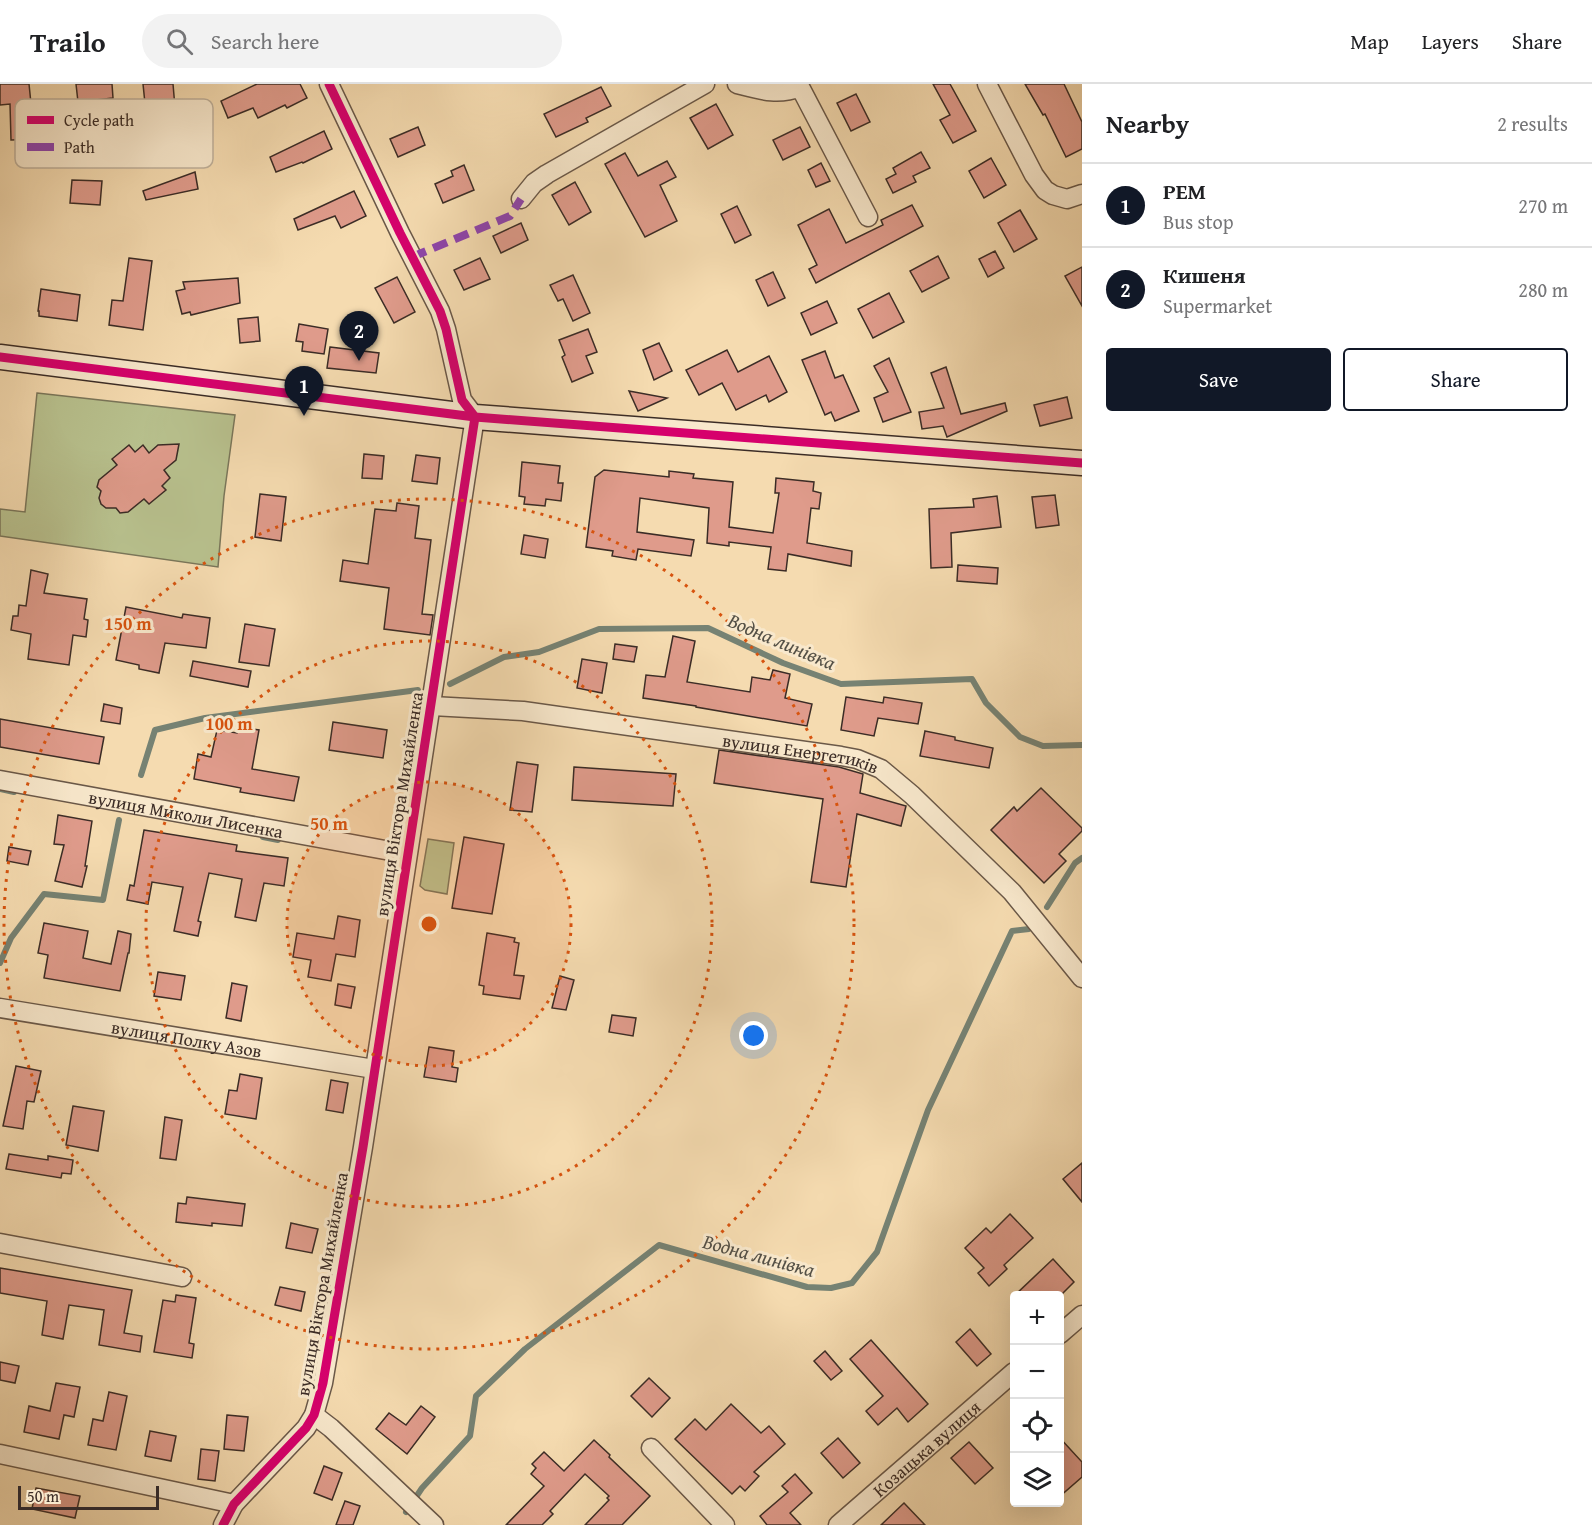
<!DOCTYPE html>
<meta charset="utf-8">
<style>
:root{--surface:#fff;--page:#f2f2f2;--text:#202124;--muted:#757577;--line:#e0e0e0;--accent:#111827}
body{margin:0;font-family:"Gentium Book Plus",serif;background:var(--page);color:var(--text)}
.controls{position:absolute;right:18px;bottom:18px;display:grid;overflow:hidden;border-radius:6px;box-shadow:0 6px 24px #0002}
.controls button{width:54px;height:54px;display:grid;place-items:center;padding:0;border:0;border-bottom:2px solid var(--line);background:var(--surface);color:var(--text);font:30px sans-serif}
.scale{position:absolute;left:18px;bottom:15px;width:141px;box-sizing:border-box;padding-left:6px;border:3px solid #3b2c26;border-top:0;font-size:16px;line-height:21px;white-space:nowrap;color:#3b2c26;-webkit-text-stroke:4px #f8e8cc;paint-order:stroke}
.you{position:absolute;left:754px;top:952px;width:21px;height:21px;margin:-15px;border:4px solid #fff;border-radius:50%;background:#1a73e8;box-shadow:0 0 0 9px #1a73e833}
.badge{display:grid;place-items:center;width:39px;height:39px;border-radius:50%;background:var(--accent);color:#fff;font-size:20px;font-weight:700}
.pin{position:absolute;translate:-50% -50px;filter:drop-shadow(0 2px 3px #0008)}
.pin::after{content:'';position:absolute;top:32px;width:21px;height:18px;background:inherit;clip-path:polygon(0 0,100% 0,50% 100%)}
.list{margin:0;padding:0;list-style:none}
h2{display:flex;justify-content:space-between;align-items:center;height:78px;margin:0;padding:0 24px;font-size:26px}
h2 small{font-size:20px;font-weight:400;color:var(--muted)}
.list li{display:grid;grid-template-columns:39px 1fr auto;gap:18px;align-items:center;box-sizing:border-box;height:84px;padding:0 24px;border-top:2px solid var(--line)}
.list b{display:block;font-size:22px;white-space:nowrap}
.list p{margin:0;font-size:20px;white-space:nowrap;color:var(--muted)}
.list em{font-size:20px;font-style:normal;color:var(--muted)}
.actions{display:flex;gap:12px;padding:18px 24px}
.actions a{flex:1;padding:14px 0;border:2px solid var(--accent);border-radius:6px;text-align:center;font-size:21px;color:var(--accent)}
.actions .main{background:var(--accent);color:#fff}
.icon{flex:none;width:33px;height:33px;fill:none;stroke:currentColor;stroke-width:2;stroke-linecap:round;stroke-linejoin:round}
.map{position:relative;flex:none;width:1082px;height:1441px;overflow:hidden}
header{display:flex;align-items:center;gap:36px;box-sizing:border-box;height:84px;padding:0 30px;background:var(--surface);border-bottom:2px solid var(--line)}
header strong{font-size:28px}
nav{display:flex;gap:33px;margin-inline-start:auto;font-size:21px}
.search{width:420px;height:54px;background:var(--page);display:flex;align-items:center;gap:15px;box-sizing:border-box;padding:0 21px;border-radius:33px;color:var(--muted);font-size:22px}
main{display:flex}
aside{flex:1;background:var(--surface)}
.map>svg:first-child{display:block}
</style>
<header>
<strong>Trailo</strong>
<div class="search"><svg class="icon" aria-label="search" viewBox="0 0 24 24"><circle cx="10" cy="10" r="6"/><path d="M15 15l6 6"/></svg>Search here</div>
<nav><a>Map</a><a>Layers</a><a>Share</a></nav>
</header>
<main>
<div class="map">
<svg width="1082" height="1441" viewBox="0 0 1082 1441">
<rect width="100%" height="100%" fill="#f5dbb0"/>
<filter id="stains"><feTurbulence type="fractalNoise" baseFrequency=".00333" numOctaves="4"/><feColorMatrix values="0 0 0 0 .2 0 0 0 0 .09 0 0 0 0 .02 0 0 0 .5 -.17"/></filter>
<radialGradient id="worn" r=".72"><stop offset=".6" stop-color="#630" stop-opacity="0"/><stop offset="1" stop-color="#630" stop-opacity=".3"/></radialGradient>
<g fill="#b8c18e" stroke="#7a765a" stroke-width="1.5">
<polygon points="37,309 235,331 224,412 218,483 0,452 0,425 25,428"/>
<polygon points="428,755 454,759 447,810 425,806 420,802"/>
</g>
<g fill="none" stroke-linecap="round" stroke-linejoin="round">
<g stroke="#768273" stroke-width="6">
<polyline points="450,600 504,573 539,568 599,545 708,544 783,579 841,600 972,595 986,619 1020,653 1043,662 1082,661"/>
<polyline points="141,691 155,646 205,634 418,606"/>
<polyline points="0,705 14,708"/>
<polyline points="263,753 278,756"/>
<polyline points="1047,823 1075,779 1082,774"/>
<polyline points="0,879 11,854 44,810 103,816 119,736"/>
<polyline points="406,1428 422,1404 470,1352 476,1312 525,1265 659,1161 807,1203 831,1204 852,1199 877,1168 928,1026 1012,847 1029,845 1034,840"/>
</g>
</g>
<g fill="#df9b8b" stroke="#3b2c26" stroke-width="1.5">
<polygon points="0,0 29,0 33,39 43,39 44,55 11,56 10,20 0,21"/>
<polygon points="76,0 112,0 113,14 78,18"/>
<polygon points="143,0 173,0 176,35 147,39"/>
<polygon points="257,0 300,0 307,14 287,24 285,21 258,34 253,24 228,34 221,17"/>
<polygon points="933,0 950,0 976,47 953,59 940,36 950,31"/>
<polygon points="1025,0 1064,0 1082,38 1082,65 1066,73 1045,30 1043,31"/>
<polygon points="601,3 611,22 586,34 588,38 556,53 544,30"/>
<polygon points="856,10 870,38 851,47 837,19"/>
<polygon points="716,20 733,51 708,65 690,34"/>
<polygon points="418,43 425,61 398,73 390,55"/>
<polygon points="800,43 810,63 783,76 773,56"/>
<polygon points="324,47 332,65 303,79 302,78 276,88 270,73"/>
<polygon points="921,68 930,84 913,92 916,98 893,109 886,95 896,90 893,84"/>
<polygon points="625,69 638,92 667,77 676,93 660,101 677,137 645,153 605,80"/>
<polygon points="991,74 1006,101 984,114 969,87"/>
<polygon points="821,79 830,97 816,103 808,86"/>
<polygon points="464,81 474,106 443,119 435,100 453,92 451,87"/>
<polygon points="195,88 198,105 146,116 143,107"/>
<polygon points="72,96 102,97 100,121 70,119"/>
<polygon points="575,98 591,128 569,141 552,111"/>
<polygon points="354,107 366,132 341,144 335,132 298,146 294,135"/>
<polygon points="912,121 923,142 816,199 809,185 817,181 798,141 829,125 846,159 883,141 881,136"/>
<polygon points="737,122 751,151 735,159 721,130"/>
<polygon points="1020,126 1037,155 1014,168 998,139"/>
<polygon points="521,139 528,156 501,169 493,152"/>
<polygon points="995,167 1004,184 988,193 979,175"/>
<polygon points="938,172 949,194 922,208 910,187"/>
<polygon points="129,174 152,177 143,246 109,241 112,216 123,217"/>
<polygon points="480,174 490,195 464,206 454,186"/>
<polygon points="1082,183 1082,222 1065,192"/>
<polygon points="773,188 785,214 768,222 756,196"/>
<polygon points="573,191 590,229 573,237 563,215 558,217 550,201"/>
<polygon points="397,193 415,228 394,239 375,204"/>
<polygon points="238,194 240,219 191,231 190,228 182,230 176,207 185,205 183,198"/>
<polygon points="41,205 80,211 77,237 39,232 39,227 38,227"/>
<polygon points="889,209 904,238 873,254 858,225"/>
<polygon points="827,217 837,239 811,251 801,229"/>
<polygon points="258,233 260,257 240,259 238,235"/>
<polygon points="299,240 328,245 324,270 302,267 303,258 296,257"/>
<polygon points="588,245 597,268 586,272 593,289 572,298 562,273 565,271 559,256"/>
<polygon points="659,259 672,287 654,296 643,266"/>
<polygon points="330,263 379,269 376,289 327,284"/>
<polygon points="727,266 738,288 769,272 787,308 769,318 766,311 736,326 722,299 699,311 686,286"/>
<polygon points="825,267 835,294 843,291 859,327 835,337 831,328 825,331 802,276"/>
<polygon points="889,274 911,328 883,338 874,314 888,308 874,282"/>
<polygon points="946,283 961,330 1005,319 1007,327 947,353 943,342 922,345 919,328 944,324 931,289"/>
<polygon points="629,307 667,314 638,327"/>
<polygon points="1067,313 1072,334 1040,342 1034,321"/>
<polygon points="179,360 176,376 164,386 170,394 162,402 166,406 149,420 144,415 128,428 120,429 116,424 106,424 101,420 99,414 101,407 97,403 99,396 117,381 112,375 129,361 135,368 143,361 149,369 158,361"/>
<polygon points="364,370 384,372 382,395 362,394"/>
<polygon points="416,371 440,374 437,400 412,397"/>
<polygon points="522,378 560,382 558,399 563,399 561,417 546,415 545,422 524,420 525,413 519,412"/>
<polygon points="604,386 669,393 669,387 694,390 693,394 733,398 729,443 773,449 779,409 775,409 776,394 814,398 813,407 821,409 819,425 811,424 807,459 852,467 851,482 788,470 786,487 768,485 771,463 729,458 729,462 707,459 709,424 640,414 637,448 694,456 691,472 638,465 636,476 612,472 613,467 586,463 595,393"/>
<polygon points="260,410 286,413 281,457 255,453"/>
<polygon points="1055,411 1059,441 1036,444 1032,413"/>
<polygon points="997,412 1001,443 951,449 952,483 931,484 929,425 974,423 973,415"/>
<polygon points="397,419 419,422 415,454 431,456 422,530 433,531 430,551 384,545 389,504 340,497 343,476 368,480 375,425 396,427"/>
<polygon points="524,451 548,455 545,474 521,470"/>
<polygon points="958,481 998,484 997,500 957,497"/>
<polygon points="31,486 48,490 44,509 87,515 84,535 88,536 86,553 73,551 69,581 28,575 31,550 11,546 13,532 18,532 19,521 26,522"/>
<polygon points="126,523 182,534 183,530 210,534 206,564 165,559 159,589 139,585 139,581 116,576"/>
<polygon points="245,540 275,545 269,582 239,578"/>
<polygon points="673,552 695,557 687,598 750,608 752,593 770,596 773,586 790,590 785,614 812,620 807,642 696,623 696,622 643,614 646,591 665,593"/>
<polygon points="615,560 637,563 634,578 613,575"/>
<polygon points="582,575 607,579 602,609 577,604"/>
<polygon points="193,577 251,587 248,603 190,592"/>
<polygon points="846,613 883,619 884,613 922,619 918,640 878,634 874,652 841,646"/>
<polygon points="104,620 122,624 120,640 101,637"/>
<polygon points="0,635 104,653 99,680 0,663"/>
<polygon points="333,638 387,646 383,674 329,666"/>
<polygon points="238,643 259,646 252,685 299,693 294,717 240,708 241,704 194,695 198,670 211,673 217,646 237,649"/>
<polygon points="925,647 955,653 955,656 993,664 989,684 920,672"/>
<polygon points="719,666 839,683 863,690 860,709 906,722 901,742 857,730 846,803 811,798 823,715 714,699"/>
<polygon points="517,678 538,681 532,728 510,726"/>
<polygon points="574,683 676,690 673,722 572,716"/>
<polygon points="1041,704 1082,744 1082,747 1059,770 1066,777 1044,799 991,746 1014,723 1017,727"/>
<polygon points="58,731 92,737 85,782 87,782 82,803 55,797 64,761 54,760"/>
<polygon points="144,746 237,761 236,767 288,774 284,802 264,799 256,837 235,833 242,795 209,789 198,837 201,838 198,852 174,847 183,803 152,798 148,820 127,816 130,801 134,802"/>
<polygon points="464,753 504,760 492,830 452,824"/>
<polygon points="9,763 31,767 28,781 7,777"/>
<polygon points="338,832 360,836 355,873 336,870 331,897 308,893 311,876 293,873 297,849 334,855"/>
<polygon points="44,839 88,847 83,874 111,880 118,847 131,850 129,869 128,869 120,907 44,894 48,871 38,869"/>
<polygon points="487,849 515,854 514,858 519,859 514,891 524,892 520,915 483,910 484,902 479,901"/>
<polygon points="158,888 185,892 181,916 154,912"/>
<polygon points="560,892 574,896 566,926 552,924"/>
<polygon points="232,899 247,902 241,937 226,934"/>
<polygon points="338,900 355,903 351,924 335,921"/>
<polygon points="612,931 636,934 633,952 609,948"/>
<polygon points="429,963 454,967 452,983 458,984 456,998 424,993"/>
<polygon points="16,982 41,987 34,1018 27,1017 23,1045 3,1042"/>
<polygon points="240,990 262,994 256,1035 225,1030 229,1006 237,1007"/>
<polygon points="331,996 348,999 343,1029 326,1026"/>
<polygon points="73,1022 104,1027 98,1067 66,1061"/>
<polygon points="165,1033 182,1036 176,1076 160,1074"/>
<polygon points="9,1070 48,1076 48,1072 73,1076 71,1090 62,1089 61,1094 6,1085"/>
<polygon points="1082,1079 1082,1118 1063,1095"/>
<polygon points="187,1113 245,1120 242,1142 212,1139 212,1142 176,1138 178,1119 186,1120"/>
<polygon points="1010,1130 1033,1154 1004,1181 1007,1185 989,1202 978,1189 984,1184 965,1164 986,1144 991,1149"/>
<polygon points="291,1139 318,1145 312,1169 286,1164"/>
<polygon points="1053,1175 1074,1198 1060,1212 1014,1212"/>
<polygon points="0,1184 132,1206 124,1249 142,1252 140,1268 99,1261 104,1226 69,1221 63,1255 42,1251 47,1217 0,1209"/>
<polygon points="280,1203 305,1208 301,1227 275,1221"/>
<polygon points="176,1211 196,1214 189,1259 194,1260 192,1274 154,1268 163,1216 175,1218"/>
<polygon points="970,1245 991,1270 977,1282 956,1258"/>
<polygon points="871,1256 928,1320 908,1338 897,1324 878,1341 866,1327 883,1312 850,1275"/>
<polygon points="825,1267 842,1287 831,1296 814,1277"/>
<polygon points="0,1278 19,1282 15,1299 0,1296"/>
<polygon points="649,1294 670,1314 652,1333 631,1312"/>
<polygon points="56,1299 80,1303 74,1333 64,1331 59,1355 24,1348 29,1322 50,1327"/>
<polygon points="109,1308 127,1312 116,1366 88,1361 93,1335 103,1337"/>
<polygon points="731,1320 761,1349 769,1342 785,1360 754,1388 759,1392 745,1407 740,1402 732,1410 675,1355 695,1335 706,1346"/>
<polygon points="421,1322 435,1333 407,1370 376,1345 389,1329 406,1341"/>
<polygon points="227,1331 248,1333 244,1367 224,1365"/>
<polygon points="150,1347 176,1352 171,1377 145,1372"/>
<polygon points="1059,1353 1082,1378 1082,1393 1059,1413"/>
<polygon points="838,1354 860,1379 843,1394 821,1369"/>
<polygon points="594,1356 610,1371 609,1373 650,1412 622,1441 585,1441 609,1416 607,1414 609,1412 585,1390 550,1427 553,1430 542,1441 506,1441 544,1402 531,1390 536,1384 532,1380 544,1368 564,1387"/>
<polygon points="969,1358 993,1384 975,1400 951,1374"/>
<polygon points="201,1365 219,1367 215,1397 198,1395"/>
<polygon points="324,1382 342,1389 332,1416 314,1409"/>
<polygon points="795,1390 812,1409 790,1429 801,1441 767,1441 760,1432 788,1408 782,1402"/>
<polygon points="36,1404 80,1412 75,1434 32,1425"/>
<polygon points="345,1417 360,1422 353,1441 336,1441"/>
<polygon points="904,1419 925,1441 881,1441"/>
</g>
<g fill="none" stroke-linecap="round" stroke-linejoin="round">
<g stroke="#6a5848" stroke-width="21">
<g id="street">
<path d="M 737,0 C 760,6 778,12 800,3 L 868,133"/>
<polyline points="987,0 1034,91 1045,106 1053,111 1067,115 1082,110"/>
<polyline points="521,115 534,99 547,90 705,0"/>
<path id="s1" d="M 432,622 L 523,627 L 841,672 L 857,675 L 881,685 L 912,711 L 1012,808 L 1082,894"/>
<path id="s2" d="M 0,696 L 407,770"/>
<path id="s3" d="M 0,924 L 374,985"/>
<polyline points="0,1159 182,1193"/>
<polyline points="1060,1250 1082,1231"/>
<polyline points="314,1331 331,1344 434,1441"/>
<polyline points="651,1364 725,1441"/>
<polyline points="0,1370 234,1420"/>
<polyline points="223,1441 234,1420 306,1344 314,1331 323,1299 363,1063 475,333 462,316 446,245 440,227 400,149 329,0"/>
<path id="s4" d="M 838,1441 L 1014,1288"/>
</g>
</g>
<g stroke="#3b2c26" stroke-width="27">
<polyline id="secondary" points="0,273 475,333 1082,379"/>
</g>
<use href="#street" stroke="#f8e8cc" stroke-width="18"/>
<use href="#secondary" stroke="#f8e8cc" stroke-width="24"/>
<polyline stroke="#8e44ad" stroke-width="8" stroke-dasharray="15 8" stroke-linecap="butt" points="412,173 510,132 521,115"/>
<g stroke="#f8e8cc" stroke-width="13">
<g id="cycleway">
<polyline points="0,273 475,333 1082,379"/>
<polyline points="223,1441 234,1420 306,1344 314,1331 323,1299 363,1063 475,333 462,316 446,245 440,227 400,149 329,0"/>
</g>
</g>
<use href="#cycleway" stroke="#d6006c" stroke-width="9"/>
</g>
<circle cx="429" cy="840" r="142" fill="#d7540f" fill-opacity=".12"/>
<g fill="none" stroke="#d7540f" stroke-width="3" stroke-dasharray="3 6">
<circle cx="429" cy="840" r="142"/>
<circle cx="429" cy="840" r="283"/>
<circle cx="429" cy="840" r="425"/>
</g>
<g text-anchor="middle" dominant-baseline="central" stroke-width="6" stroke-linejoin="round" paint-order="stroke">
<g font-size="18" fill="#3b2c26" stroke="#f8e8cc">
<text stroke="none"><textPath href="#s1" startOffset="372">вулиця Енергетиків</textPath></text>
<text transform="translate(399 720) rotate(-81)">вулиця Віктора Михайленка</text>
<text stroke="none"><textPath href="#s2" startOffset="189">вулиця Миколи Лисенка</textPath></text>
<text stroke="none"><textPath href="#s3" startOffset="189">вулиця Полку Азов</textPath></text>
<text transform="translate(322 1200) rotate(-80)">вулиця Віктора Михайленка</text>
<text stroke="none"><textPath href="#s4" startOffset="117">Козацька вулиця</textPath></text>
</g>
<g font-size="20" font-style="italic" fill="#545046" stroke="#f8e8cc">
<text transform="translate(782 557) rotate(23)">Водна линівка</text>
<text transform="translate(759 1171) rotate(15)">Водна линівка</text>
</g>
</g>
<rect x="15" y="15" width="198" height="69" rx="9" fill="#f8e8cc" stroke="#bfb09a" stroke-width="1.5"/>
<rect x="27" y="32" width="27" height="8" fill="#d6006c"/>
<rect x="27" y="59" width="27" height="8" fill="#8e44ad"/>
<g font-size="16" fill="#3b2c26">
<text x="64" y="42">Cycle path</text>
<text x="64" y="69">Path</text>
</g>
<circle cx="429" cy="840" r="9" fill="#d7540f" stroke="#f8e8cc" stroke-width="3"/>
<g font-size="18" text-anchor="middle" font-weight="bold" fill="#d7540f" stroke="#f8e8cc" stroke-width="6" stroke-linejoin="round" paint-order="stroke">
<text x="128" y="546">150 m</text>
<text x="229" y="646">100 m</text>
<text x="329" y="746">50 m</text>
</g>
<rect width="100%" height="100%" filter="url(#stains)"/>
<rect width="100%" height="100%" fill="url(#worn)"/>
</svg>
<div class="controls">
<button>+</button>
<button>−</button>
<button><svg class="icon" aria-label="locate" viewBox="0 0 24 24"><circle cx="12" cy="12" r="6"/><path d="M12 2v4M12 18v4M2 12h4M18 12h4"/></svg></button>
<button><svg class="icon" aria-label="layers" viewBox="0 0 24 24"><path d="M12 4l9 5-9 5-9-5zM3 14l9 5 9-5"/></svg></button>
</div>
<div class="scale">50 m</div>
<div class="you"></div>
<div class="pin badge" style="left:304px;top:332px">1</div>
<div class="pin badge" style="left:359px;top:277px">2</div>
</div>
<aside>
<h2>Nearby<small>2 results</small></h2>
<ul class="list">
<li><span class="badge">1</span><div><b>РЕМ</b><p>Bus stop</p></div><em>270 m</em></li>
<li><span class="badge">2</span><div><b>Кишеня</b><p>Supermarket</p></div><em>280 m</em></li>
</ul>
<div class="actions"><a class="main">Save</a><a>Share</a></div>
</aside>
</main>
